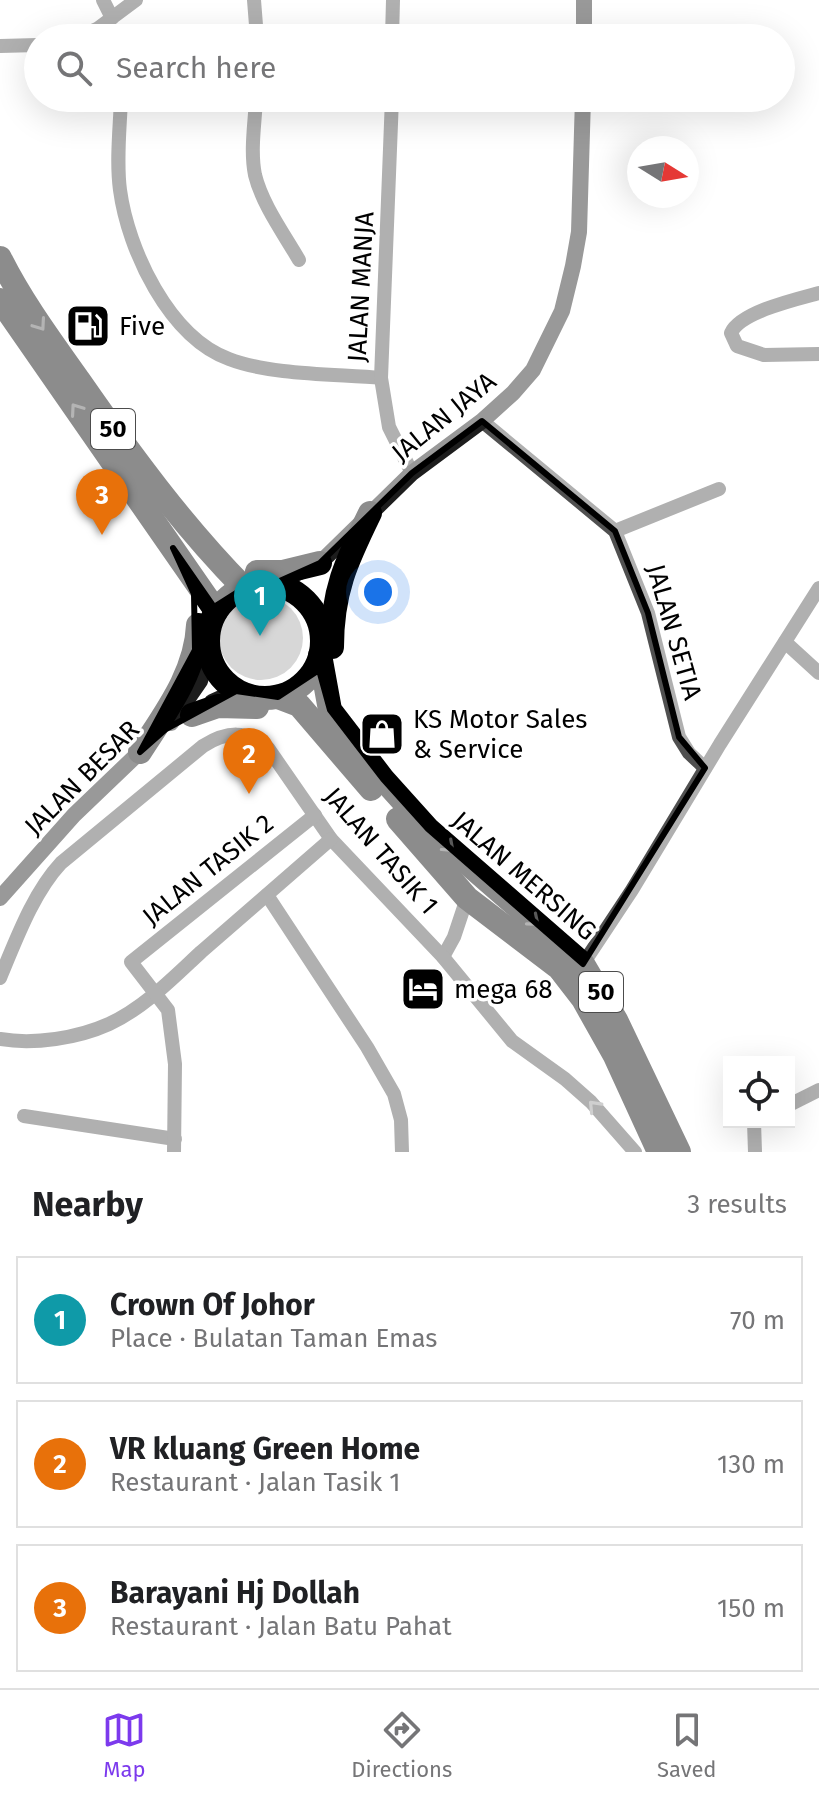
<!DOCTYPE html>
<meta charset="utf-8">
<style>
:root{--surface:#fff;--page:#f2f2f2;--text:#202124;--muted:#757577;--line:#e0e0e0;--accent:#7c3aed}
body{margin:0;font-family:"Fira Sans",sans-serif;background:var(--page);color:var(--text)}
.controls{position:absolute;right:24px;bottom:24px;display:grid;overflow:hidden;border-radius:0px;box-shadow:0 8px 32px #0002}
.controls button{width:72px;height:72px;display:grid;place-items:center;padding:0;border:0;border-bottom:2px solid var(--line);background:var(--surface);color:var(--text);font:40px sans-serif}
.compass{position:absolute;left:627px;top:136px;width:72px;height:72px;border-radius:50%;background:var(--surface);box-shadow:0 8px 32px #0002;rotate:101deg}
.you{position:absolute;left:378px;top:592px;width:28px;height:28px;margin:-20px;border:6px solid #fff;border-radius:50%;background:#1a73e8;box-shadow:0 0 0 12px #1a73e833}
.badge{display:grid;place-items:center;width:52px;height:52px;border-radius:50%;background:var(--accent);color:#fff;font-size:26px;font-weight:700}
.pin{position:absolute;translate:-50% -66px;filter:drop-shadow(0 2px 4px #0008)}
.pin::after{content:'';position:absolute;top:42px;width:28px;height:24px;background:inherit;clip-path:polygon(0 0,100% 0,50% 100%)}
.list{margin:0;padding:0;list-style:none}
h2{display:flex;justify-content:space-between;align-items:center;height:104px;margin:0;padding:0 32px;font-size:34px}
h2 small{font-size:26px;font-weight:400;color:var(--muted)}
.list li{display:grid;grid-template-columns:52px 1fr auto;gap:24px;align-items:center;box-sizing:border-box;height:128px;margin:0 16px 16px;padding:0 16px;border:2px solid var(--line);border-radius:0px}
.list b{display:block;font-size:30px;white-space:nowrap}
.list p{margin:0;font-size:26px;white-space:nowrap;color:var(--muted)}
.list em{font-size:26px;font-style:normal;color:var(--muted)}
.icon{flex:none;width:44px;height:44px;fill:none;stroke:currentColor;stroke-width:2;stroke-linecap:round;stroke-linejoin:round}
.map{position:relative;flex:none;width:819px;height:1152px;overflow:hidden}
.search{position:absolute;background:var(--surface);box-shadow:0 8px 32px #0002;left:24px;right:24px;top:24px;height:88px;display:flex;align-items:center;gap:20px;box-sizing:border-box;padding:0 28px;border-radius:44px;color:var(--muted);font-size:30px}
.sheet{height:536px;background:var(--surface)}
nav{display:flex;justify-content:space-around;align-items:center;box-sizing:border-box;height:112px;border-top:2px solid var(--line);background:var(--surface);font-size:22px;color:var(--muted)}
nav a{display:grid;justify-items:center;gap:4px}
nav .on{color:var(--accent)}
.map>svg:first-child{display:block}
</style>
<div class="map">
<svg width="819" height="1152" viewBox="0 0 819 1152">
<rect width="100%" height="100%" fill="#fff"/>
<circle fill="#d7d7d7" cx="261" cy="638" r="42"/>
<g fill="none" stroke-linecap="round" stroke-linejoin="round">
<g stroke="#505050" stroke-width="14">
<polyline points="103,0 112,18"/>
<polyline points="254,0 257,38"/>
<polyline points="77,38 97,29 136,0"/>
<polyline points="392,38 393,0"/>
<polyline points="0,46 38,45"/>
<path d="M 121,98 C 120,128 116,160 120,190 C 128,250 169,337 229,359 C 270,375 336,374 381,378"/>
<path d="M 256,98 C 255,123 250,150 255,175 C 262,204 284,234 299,260"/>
<polyline points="392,98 381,378 389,427 412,473"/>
<path d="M 819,293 C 797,299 740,312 731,333 L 737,346 L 764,355 L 819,354"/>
<polyline points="482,421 615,531 648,613 679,737 689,753 705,768"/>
<polyline points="615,531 719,489"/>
<polyline points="785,642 819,673"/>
<polyline points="267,895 367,1047 394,1094 401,1120 402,1152"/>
<polyline points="443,957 454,937 467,898"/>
<polyline points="583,964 632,890 720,744 819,588"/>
<path d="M 0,978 C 16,940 33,893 61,863 L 203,746 C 227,731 247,730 268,748 L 331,839 L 443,957 L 512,1041 L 565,1079 L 591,1102 L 635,1152"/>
<path d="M 0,1039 C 34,1045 78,1038 109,1024 C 144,1008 173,978 201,952 C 245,914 288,876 331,839"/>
<polyline points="789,1105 819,1090"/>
<polyline points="24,1116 175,1139"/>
<polyline points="754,1122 755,1152"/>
<polyline points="174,1152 175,1064 168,1010 131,962 315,815"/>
</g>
<g stroke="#1d1d1d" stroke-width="16">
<polyline points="584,38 584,0"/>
<polyline points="273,584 320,563 412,473 482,421 513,393 533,370 562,311 573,266 579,232 583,98"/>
<polyline points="212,702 236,691"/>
<polyline points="171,723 200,681 209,651"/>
<polyline points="0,898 74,815 145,747"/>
</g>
<g stroke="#000" stroke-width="24">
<path d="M 0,258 C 22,302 51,341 80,382 C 130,454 182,525 244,588"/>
<polyline points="0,300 216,611"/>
<polyline points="257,572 283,572 320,563"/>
<circle cx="265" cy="641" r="57"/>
<path d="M 332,647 C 332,592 346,562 370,513"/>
<polyline points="320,655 330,710 383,779 428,829 583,964 616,1020 679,1152"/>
<polyline points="278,697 299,705 371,789"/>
<polyline points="192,715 218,706 257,707"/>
<path d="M 140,752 C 165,713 196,673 198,625"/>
<polyline points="398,819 467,898 559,968 583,999 615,1056 659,1152"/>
</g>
</g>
<defs><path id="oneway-chevron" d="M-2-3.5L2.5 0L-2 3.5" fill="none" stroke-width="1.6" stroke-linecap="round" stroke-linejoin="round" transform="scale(2)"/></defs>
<g stroke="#595959">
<use href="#oneway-chevron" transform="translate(40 325) rotate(55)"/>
<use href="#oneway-chevron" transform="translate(76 409) rotate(-125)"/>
<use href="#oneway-chevron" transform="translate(449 847) rotate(42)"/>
<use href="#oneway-chevron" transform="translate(534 921) rotate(40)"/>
</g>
<use stroke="#969696" href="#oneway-chevron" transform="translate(594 1106) rotate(-133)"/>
<path d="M0 0H819V1152H0ZM 482,421 L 615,531 L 648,613 L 679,737 L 705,768 L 583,964 L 428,829 L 383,779 L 330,710 L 319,670 L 278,697 L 236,691 L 166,729 L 140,752 L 195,650 L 194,594 L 173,548 L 214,607 L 244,588 L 273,584 L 320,563 L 412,473 Z" fill="#fff" fill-opacity=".55" fill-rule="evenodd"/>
<path fill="none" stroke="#000" stroke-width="6" stroke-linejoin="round" d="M 482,421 L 615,531 L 648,613 L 679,737 L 705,768 L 583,964 L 428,829 L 383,779 L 330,710 L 319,670 L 278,697 L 236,691 L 166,729 L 140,752 L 195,650 L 194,594 L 173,548 L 214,607 L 244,588 L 273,584 L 320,563 L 412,473 Z"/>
<defs>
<g id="fuel-square" transform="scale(2.3)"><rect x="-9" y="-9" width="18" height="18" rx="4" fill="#000" stroke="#fff"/><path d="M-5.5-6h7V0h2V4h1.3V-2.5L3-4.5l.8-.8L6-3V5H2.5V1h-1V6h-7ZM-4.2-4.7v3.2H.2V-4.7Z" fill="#fff"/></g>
<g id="shop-square" transform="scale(2.3)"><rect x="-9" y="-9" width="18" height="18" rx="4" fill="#000" stroke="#fff"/><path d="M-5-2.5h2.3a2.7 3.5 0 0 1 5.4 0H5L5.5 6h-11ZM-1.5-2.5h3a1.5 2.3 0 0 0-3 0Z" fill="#fff"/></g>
<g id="hotel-square" transform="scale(2.3)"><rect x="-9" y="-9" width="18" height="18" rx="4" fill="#000" stroke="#fff"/><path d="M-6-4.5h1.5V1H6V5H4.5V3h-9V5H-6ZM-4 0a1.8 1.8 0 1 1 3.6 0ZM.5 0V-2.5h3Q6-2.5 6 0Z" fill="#fff"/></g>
</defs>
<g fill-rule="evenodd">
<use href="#fuel-square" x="88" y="326"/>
<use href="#shop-square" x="382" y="734"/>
<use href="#hotel-square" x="423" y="989"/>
</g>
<g text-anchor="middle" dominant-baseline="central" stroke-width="7" stroke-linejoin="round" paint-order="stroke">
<g fill="#fff" stroke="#4c4c4c" stroke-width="2">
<rect x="91" y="409" width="44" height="40" rx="6"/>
<rect x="579" y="972" width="44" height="40" rx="6"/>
</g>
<g font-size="24" font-weight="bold" fill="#000">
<text x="113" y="429">50</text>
<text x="601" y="992">50</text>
</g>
<g font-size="26" fill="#000" stroke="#fff">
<text transform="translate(361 287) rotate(-87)">JALAN MANJA</text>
<text transform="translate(444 417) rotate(-39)">JALAN JAYA</text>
<text transform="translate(674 632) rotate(74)">JALAN SETIA</text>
<text transform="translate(82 778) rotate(-45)">JALAN BESAR</text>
<text transform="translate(381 851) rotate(49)">JALAN TASIK 1</text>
<text transform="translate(208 870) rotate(-39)">JALAN TASIK 2</text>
<text transform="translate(524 876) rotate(41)">JALAN MERSING</text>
</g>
<g font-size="26" fill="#000" stroke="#fff" text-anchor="start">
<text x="119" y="326">Five</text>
<text x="413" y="719">KS Motor Sales<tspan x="413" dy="30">&amp; Service</tspan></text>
<text x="454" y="989">mega 68</text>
</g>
</g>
</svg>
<div class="controls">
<button><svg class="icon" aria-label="locate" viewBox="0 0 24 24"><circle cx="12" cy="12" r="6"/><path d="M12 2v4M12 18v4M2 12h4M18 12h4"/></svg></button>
</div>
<svg class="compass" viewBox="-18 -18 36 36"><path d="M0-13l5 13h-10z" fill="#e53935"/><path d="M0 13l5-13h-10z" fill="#757577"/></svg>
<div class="you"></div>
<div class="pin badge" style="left:260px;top:636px;background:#0f9aa8">1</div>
<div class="pin badge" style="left:249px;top:794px;background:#e8710a">2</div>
<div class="pin badge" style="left:102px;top:535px;background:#e8710a">3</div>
<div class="search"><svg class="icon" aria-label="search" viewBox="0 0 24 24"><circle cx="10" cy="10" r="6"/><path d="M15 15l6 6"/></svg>Search here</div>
</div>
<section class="sheet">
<h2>Nearby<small>3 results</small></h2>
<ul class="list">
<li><span class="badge" style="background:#0f9aa8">1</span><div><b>Crown Of Johor</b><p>Place · Bulatan Taman Emas</p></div><em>70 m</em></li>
<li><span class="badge" style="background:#e8710a">2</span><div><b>VR kluang Green Home</b><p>Restaurant · Jalan Tasik 1</p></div><em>130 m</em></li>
<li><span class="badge" style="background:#e8710a">3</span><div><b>Barayani Hj Dollah</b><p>Restaurant · Jalan Batu Pahat</p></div><em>150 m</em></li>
</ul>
</section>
<nav>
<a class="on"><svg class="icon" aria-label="map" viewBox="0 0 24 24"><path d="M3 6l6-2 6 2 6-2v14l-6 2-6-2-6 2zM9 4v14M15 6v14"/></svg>Map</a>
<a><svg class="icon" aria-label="directions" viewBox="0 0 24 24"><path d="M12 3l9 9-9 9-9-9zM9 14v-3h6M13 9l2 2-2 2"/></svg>Directions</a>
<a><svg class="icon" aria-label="saved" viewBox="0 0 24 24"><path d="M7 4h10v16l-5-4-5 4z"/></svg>Saved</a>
</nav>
